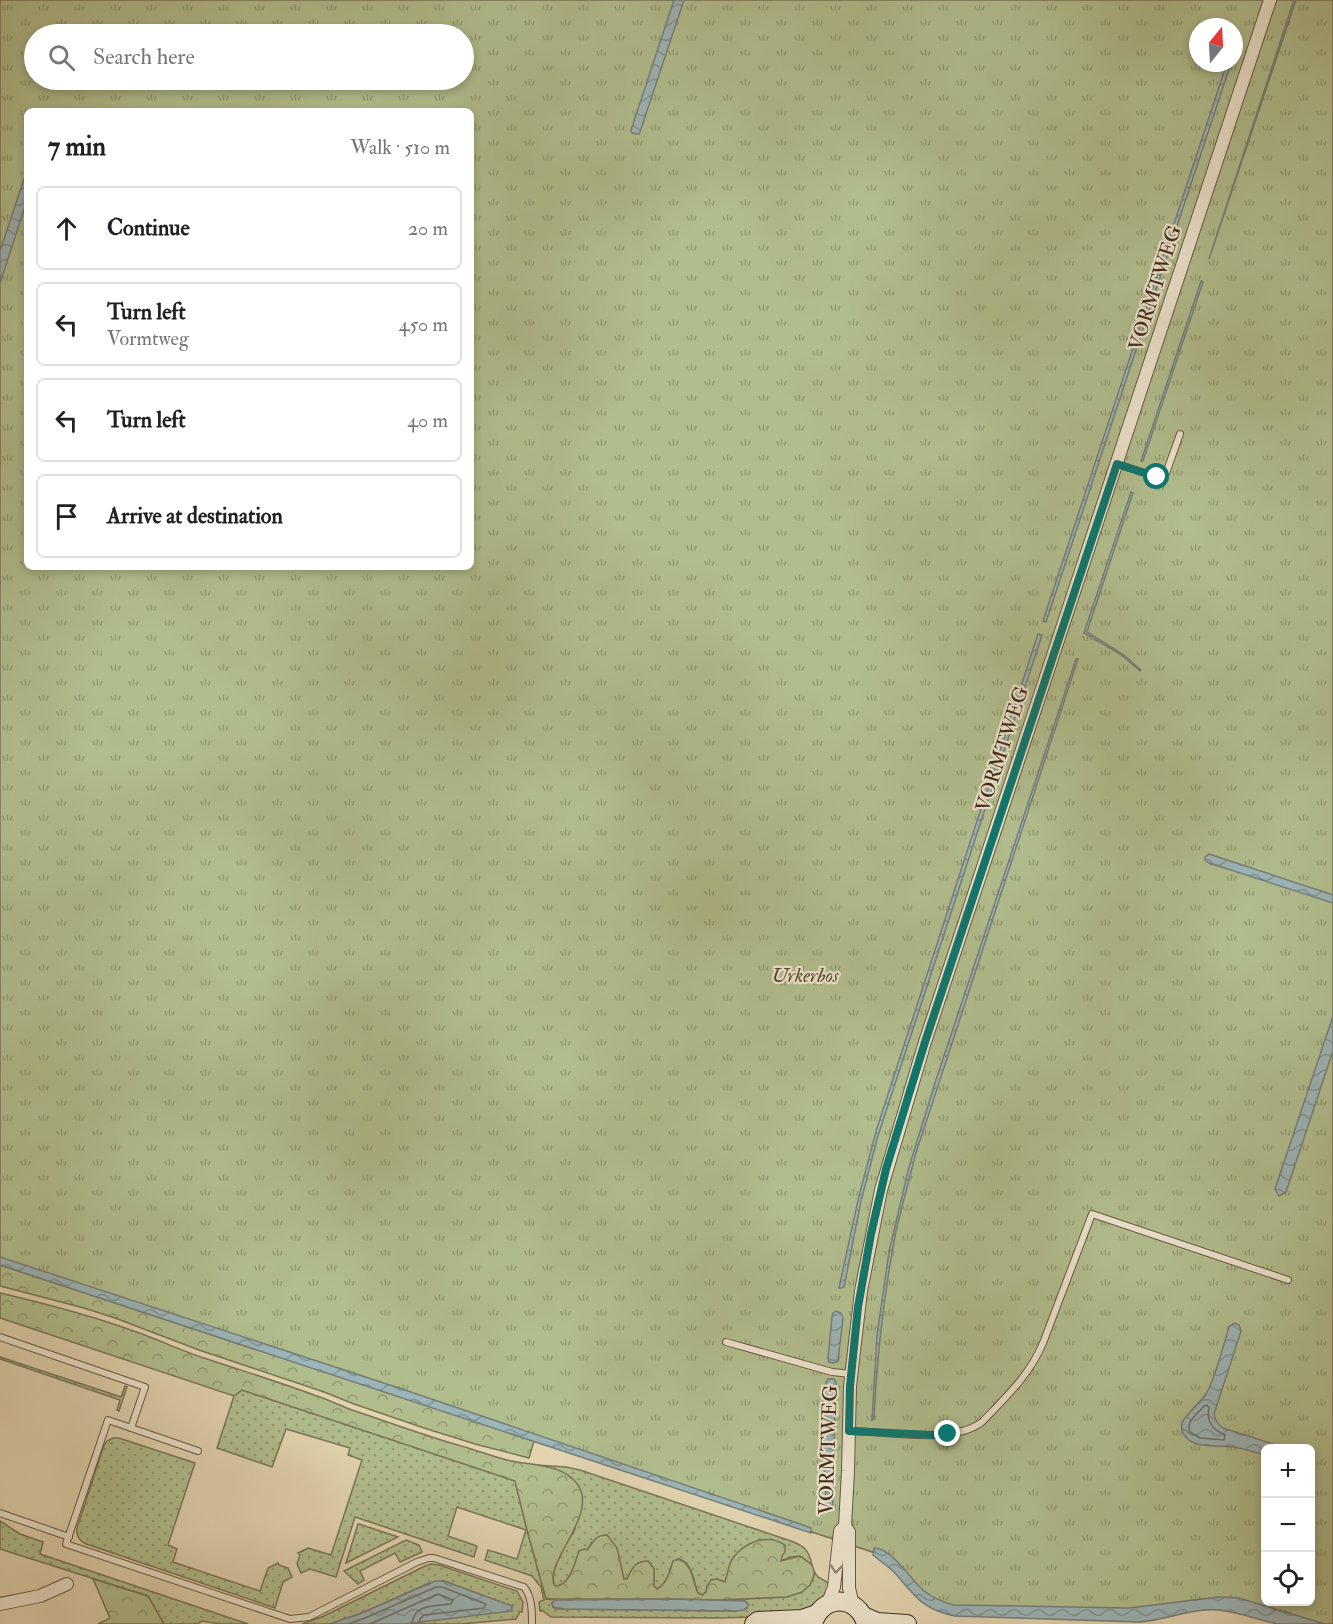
<!DOCTYPE html>
<meta charset="utf-8">
<style>
:root{--surface:#fff;--page:#f6f6f6;--text:#202124;--muted:#757577;--line:#e0e0e0}
body{margin:0;font-family:"IM FELL Double Pica",serif;background:var(--page);color:var(--text)}
.controls{position:absolute;right:18px;bottom:18px;display:grid;overflow:hidden;border-radius:9px;box-shadow:0 3px 9px #0003}
.controls button{width:54px;height:54px;display:grid;place-items:center;padding:0;border:0;border-bottom:2px solid var(--line);background:var(--surface);color:var(--text);font:30px sans-serif}
.compass{position:absolute;left:1189px;top:18px;width:54px;height:54px;border-radius:50%;background:var(--surface);box-shadow:0 3px 9px #0003;rotate:18deg}
.stop{position:absolute;width:18px;height:18px;margin:-14px;border:4px solid #0f766e;border-radius:50%;background:#fff}
.stop.end{background:#0f766e;border-color:#fff;box-shadow:0 2px 6px #0008}
.list{margin:0;padding:0;list-style:none}
h2{display:flex;justify-content:space-between;align-items:center;height:78px;margin:0;padding:0 24px;font-size:26px}
h2 small{font-size:20px;font-weight:400;color:var(--muted)}
.list li{display:grid;grid-template-columns:39px 1fr auto;gap:18px;align-items:center;box-sizing:border-box;height:84px;margin:0 12px 12px;padding:0 12px;border:2px solid var(--line);border-radius:9px}
.list b{display:block;font-size:22px;white-space:nowrap}
.list p{margin:0;font-size:20px;white-space:nowrap;color:var(--muted)}
.list em{font-size:20px;font-style:normal;color:var(--muted)}
.icon{flex:none;width:33px;height:33px;fill:none;stroke:currentColor;stroke-width:2;stroke-linecap:round;stroke-linejoin:round}
.map{position:relative;flex:none;width:1333px;height:1624px;overflow:hidden}
.search{position:absolute;background:var(--surface);box-shadow:0 3px 9px #0003;left:24px;top:24px;width:450px;height:66px;display:flex;align-items:center;gap:15px;box-sizing:border-box;padding:0 21px;border-radius:33px;color:var(--muted);font-size:22px}
.panel{position:absolute;background:var(--surface);box-shadow:0 3px 9px #0003;left:24px;top:108px;width:450px;height:462px;border-radius:9px}
.map>svg:first-child{display:block}
</style>
<div class="map">
<svg width="1333" height="1624" viewBox="0 0 1333 1624">
<defs>
<pattern id="grass-dots" width="8" height="8" patternUnits="userSpaceOnUse" patternTransform="scale(1.5)"><rect width="8" height="8" fill="#b1bd8d"/><path d="M2 2h.1M6 6h.1" fill="none" stroke="#929a73" stroke-width="1.8" stroke-linecap="round"/></pattern>
<pattern id="forest-crowns" width="20" height="18" patternUnits="userSpaceOnUse" patternTransform="scale(1.5)"><rect width="20" height="18" fill="#b1bd8d"/><path d="M2 6a3 3 0 1 1 6 0M12 15a3 3 0 1 1 6 0" fill="none" stroke="#929a73"/></pattern>
<pattern id="park-tufts" width="24" height="20" patternUnits="userSpaceOnUse" patternTransform="scale(1.5)"><rect width="24" height="20" fill="#b1bd8d"/><path d="M3 7l-1-3M5 7V3M7 7l1-3M15 17l-1-3M17 17v-4M19 17l1-3" fill="none" stroke="#929a73"/></pattern>
<pattern id="water-waves" width="16" height="10" patternUnits="userSpaceOnUse" patternTransform="scale(1.5)"><rect width="16" height="10" fill="#9cb5b8"/><path d="M0 5q4-4 8 0t8 0" fill="none" stroke="#819495"/></pattern>
</defs>
<rect width="100%" height="100%" fill="#e2d4b0"/>
<filter id="stains"><feTurbulence type="fractalNoise" baseFrequency=".00333" numOctaves="4"/><feColorMatrix values="0 0 0 0 .2 0 0 0 0 .09 0 0 0 0 .02 0 0 0 .5 -.17"/></filter>
<radialGradient id="worn" r=".72"><stop offset=".6" stop-color="#630" stop-opacity="0"/><stop offset="1" stop-color="#630" stop-opacity=".3"/></radialGradient>
<g fill="url(#grass-dots)" stroke="#7a7656" stroke-width="1.5">
<polygon points="0,1357 121,1397 125,1386 127,1387 119,1411 117,1410 120,1400 0,1359"/>
<polygon points="242,1390 515,1481 527,1530 546,1599 556,1600 552,1603 553,1607 556,1609 735,1611 747,1608 745,1601 718,1600 787,1597 810,1585 815,1573 818,1577 830,1584 822,1600 809,1610 787,1616 717,1618 551,1617 543,1611 540,1611 539,1602 544,1600 541,1587 532,1576 485,1560 488,1550 517,1559 526,1530 457,1507 448,1536 477,1546 474,1557 355,1517 336,1577 310,1569 301,1573 297,1564 300,1555 298,1553 308,1548 331,1555 362,1460 348,1455 350,1448 286,1429 272,1467 217,1448 234,1396"/>
<path d="M 113,1438 L 119,1438 L 195,1463 L 168,1545 L 177,1549 L 173,1562 L 260,1591 L 268,1568 L 278,1563 L 279,1565 L 288,1568 L 292,1577 L 283,1582 L 275,1608 L 86,1544 C 79,1541 76,1536 77,1528 L 104,1445 L 107,1441 Z"/>
<path d="M 537,1465 L 566,1467 L 580,1470 L 791,1541 C 805,1546 809,1551 812,1565 L 800,1556 L 791,1557 L 781,1561 L 781,1556 L 732,1559 L 725,1582 L 717,1579 L 707,1586 L 706,1592 L 702,1595 L 698,1593 C 693,1580 693,1564 679,1559 L 673,1561 C 670,1571 667,1584 657,1589 L 654,1586 L 654,1569 L 624,1579 L 622,1577 L 617,1548 L 592,1542 L 587,1550 L 579,1551 C 575,1563 570,1586 555,1586 C 549,1576 561,1551 567,1542 C 569,1538 574,1533 575,1529 C 577,1523 571,1486 570,1477 L 550,1468 Z"/>
<polygon points="0,1521 20,1534 43,1542 40,1554 248,1624 220,1624 202,1621 197,1624 164,1624 148,1596 0,1549"/>
<polygon points="358,1524 359,1524 398,1537 346,1563"/>
<polygon points="406,1540 419,1545 422,1552 400,1562 395,1553 360,1571 364,1580 358,1584 344,1571"/>
<polygon points="431,1564 439,1565 517,1591 523,1602 522,1612 520,1612 516,1619 461,1624 405,1624 511,1606 444,1581 427,1584 362,1613 330,1624 302,1624 324,1616 425,1566"/>
</g>
<g fill="url(#forest-crowns)" stroke="#7a7656" stroke-width="1.5">
<polygon points="0,1265 534,1441 529,1458 475,1444 424,1428 354,1404 324,1392 199,1350 115,1318 84,1308 0,1286"/>
<path d="M 0,1293 C 47,1304 94,1316 139,1333 C 162,1341 184,1352 207,1359 C 243,1371 279,1382 314,1395 C 327,1399 339,1405 352,1410 C 385,1421 418,1433 451,1443 C 470,1448 488,1455 507,1460 C 530,1466 563,1463 578,1485 C 599,1515 541,1566 555,1586 C 570,1586 575,1563 579,1551 L 584,1549 L 587,1550 C 595,1541 593,1536 607,1535 L 617,1548 L 624,1579 L 627,1579 C 632,1568 635,1561 648,1561 L 654,1569 L 654,1586 L 657,1589 C 667,1584 670,1571 673,1561 L 678,1559 C 693,1564 692,1580 698,1593 L 702,1595 L 706,1592 L 707,1586 L 711,1580 L 717,1579 L 725,1582 C 728,1574 728,1565 733,1558 C 745,1542 767,1533 785,1545 L 785,1552 L 782,1556 L 781,1561 L 800,1556 L 812,1565 L 815,1573 L 810,1585 L 802,1592 L 787,1597 L 718,1600 L 673,1599 L 546,1599 L 527,1530 L 515,1481 L 242,1390 L 234,1396 L 0,1318 Z"/>
<polygon points="93,1579 148,1596 164,1624 98,1624 110,1618"/>
</g>
<path fill="url(#park-tufts)" stroke="#7a7656" stroke-width="1.5" fill-rule="evenodd" d="M 0,0 L 1333,0 L 1333,1624 L 1300,1624 L 1227,1600 L 1164,1612 L 955,1609 L 931,1602 L 878,1554 L 0,1262 ZM 1198,27 L 1234,27 L 1234,63 L 1198,63 ZM 34,34 L 464,34 L 464,80 L 34,80 ZM 27,111 L 471,111 L 471,567 L 27,567 ZM 1266,1448 L 1310,1448 L 1310,1602 L 1266,1602 Z"/>
<g fill="url(#water-waves)" stroke="#787f7a" stroke-width="1.5">
<polygon points="674,0 684,0 640,132 639,134 632,133 631,130"/>
<polygon points="1294,0 1296,0 1209,259"/>
<polygon points="1227,63 1231,63 1046,622 1043,621"/>
<polygon points="27,170 27,201 0,283 0,251"/>
<polygon points="1201,281 1203,282 1143,461 1141,461"/>
<polygon points="1131,492 1133,493 1087,632 1124,655 1141,670 1140,671 1120,654 1084,633"/>
<polygon points="1038,634 1042,635 877,1139 861,1201 844,1287 841,1288 839,1288 859,1196 877,1128"/>
<path d="M 1076,659 L 1078,659 L 915,1156 C 909,1181 902,1206 896,1231 C 884,1293 877,1355 874,1418 L 872,1420 L 877,1335 L 889,1252 L 909,1167 L 936,1080 Z"/>
<polygon points="1209,854 1333,895 1333,903 1209,863 1205,860 1205,857"/>
<polygon points="1333,1016 1333,1051 1286,1192 1279,1196 1275,1189"/>
<polygon points="0,1257 396,1387 800,1524 811,1528 811,1533 0,1265"/>
<polygon points="836,1311 841,1313 843,1318 838,1361 834,1363 829,1362 828,1359 832,1317 833,1313"/>
<path d="M 1234,1323 L 1239,1325 L 1241,1331 L 1214,1414 C 1215,1420 1217,1424 1223,1428 L 1285,1448 L 1266,1448 L 1265,1455 C 1255,1452 1244,1449 1234,1447 C 1220,1445 1204,1448 1192,1442 C 1185,1438 1180,1431 1182,1423 C 1184,1416 1201,1402 1206,1394 C 1217,1374 1222,1349 1229,1327 Z"/>
<path d="M 828,1379 L 834,1379 L 836,1382 L 833,1475 L 833,1503 L 832,1507 L 830,1509 L 826,1507 C 825,1477 823,1447 823,1416 C 823,1404 822,1389 828,1379 Z"/>
<path d="M 874,1548 C 892,1548 911,1580 924,1591 C 933,1598 942,1602 954,1605 L 1129,1608 L 1218,1597 L 1239,1598 L 1325,1624 C 1310,1624 1292,1624 1278,1624 C 1257,1620 1240,1612 1218,1610 C 1192,1608 1166,1620 1139,1622 L 955,1616 C 923,1610 915,1596 895,1573 C 888,1566 880,1561 873,1555 Z"/>
<polygon points="435,1581 444,1581 512,1606 512,1611 405,1624 330,1624 362,1613"/>
<polygon points="673,1599 745,1601 749,1605 744,1610 735,1611 563,1609 553,1607 552,1603 556,1600"/>
</g>
<g fill="none" stroke-linecap="round" stroke-linejoin="round">
<g stroke="#6f726b" stroke-width="1.5">
<path d="M 1207,1405 L 1209,1408 C 1206,1421 1213,1430 1225,1435 L 1224,1440 L 1200,1438 L 1190,1432 C 1185,1421 1198,1414 1204,1406 Z"/>
<polyline points="348,1624 365,1618 436,1587 442,1587 486,1604 484,1608 424,1615 420,1619 419,1624"/>
<path d="M 370,1624 L 438,1594 L 453,1600 L 451,1604 C 436,1606 413,1604 412,1624"/>
</g>
<g stroke="#6a5842" stroke-width="8">
<g id="service">
<polyline points="1117,464 1157,477 1165,476 1180,434"/>
<polyline points="0,1337 145,1387 131,1428"/>
<polyline points="726,1342 832,1372 851,1374"/>
<path d="M 849,1431 C 886,1431 952,1445 982,1422 C 1006,1397 1029,1376 1043,1343 L 1092,1214 L 1288,1280"/>
<path d="M 198,1451 L 108,1420 L 66,1544 L 290,1619 L 309,1617 L 417,1562 L 429,1558 L 434,1558 L 524,1587 C 532,1597 532,1611 532,1624"/>
<polyline points="0,1513 69,1537"/>
</g>
</g>
<g stroke="#6a5842" stroke-width="14">
<g id="minor">
<polyline points="0,1604 40,1596 67,1584"/>
<polyline points="827,1605 834,1587 840,1531 845,1526"/>
<polyline points="853,1605 849,1588 849,1532 845,1526 848,1471 850,1386 861,1291 881,1190 925,1042 1270,0"/>
</g>
</g>
<g stroke="#422e1e" stroke-width="20">
<g id="secondary">
<polyline points="863,1616 877,1622 907,1624"/>
<polyline points="754,1624 758,1621 802,1619 817,1614"/>
<path d="M 813,1624 C 821,1594 858,1594 866,1624"/>
</g>
</g>
<use href="#service" stroke="#ece3cc" stroke-width="6"/>
<use href="#minor" stroke="#ece3cc" stroke-width="12"/>
<use href="#secondary" stroke="#ece3cc" stroke-width="18"/>
</g>
<defs><path id="oneway-chevron" d="M-2-3.5L2.5 0L-2 3.5" fill="none" stroke-width="1.6" stroke-linecap="round" stroke-linejoin="round" transform="scale(1.5)"/></defs>
<use stroke="#978875" href="#oneway-chevron" transform="translate(836 1569) rotate(96)"/>
<g fill="none" stroke-linecap="round" stroke-linejoin="round">
<polyline stroke="#0f766e" stroke-width="8" points="948,1434 933,1435 849,1431 850,1386 858,1307 871,1234 886,1169 925,1042 1117,464 1157,477"/>
</g>
<g text-anchor="middle" dominant-baseline="central" stroke-width="4.5" stroke-linejoin="round" paint-order="stroke">
<g font-size="20" fill="#422e1e" stroke="#ece3cc">
<text transform="translate(1155 288) rotate(-72)">VORMTWEG</text>
<text transform="translate(1002 749) rotate(-72)">VORMTWEG</text>
<text transform="translate(828 1450) rotate(-88)">VORMTWEG</text>
</g>
<g font-size="20" font-style="italic" fill="#584b34" stroke="#ece3cc">
<text x="805" y="975">Urkerbos</text>
</g>
</g>
<rect width="100%" height="100%" filter="url(#stains)"/>
<rect width="100%" height="100%" fill="url(#worn)"/>
</svg>
<div class="controls">
<button>+</button>
<button>−</button>
<button><svg class="icon" aria-label="locate" viewBox="0 0 24 24"><circle cx="12" cy="12" r="6"/><path d="M12 2v4M12 18v4M2 12h4M18 12h4"/></svg></button>
</div>
<svg class="compass" viewBox="-18 -18 36 36"><path d="M0-13l5 13h-10z" fill="#e53935"/><path d="M0 13l5-13h-10z" fill="#757577"/></svg>
<div class="stop" style="left:1157px;top:477px"></div>
<div class="stop end" style="left:948px;top:1434px"></div>
<div class="search"><svg class="icon" aria-label="search" viewBox="0 0 24 24"><circle cx="10" cy="10" r="6"/><path d="M15 15l6 6"/></svg>Search here</div>
<section class="panel">
<h2>7 min<small>Walk · 510 m</small></h2>
<ul class="list">
<li><svg class="icon" aria-label="ahead" viewBox="0 0 24 24"><path d="M12 20V5M6 11l6-6 6 6"/></svg><div><b>Continue</b></div><em>20 m</em></li>
<li><svg class="icon" aria-label="left" viewBox="0 0 24 24"><path d="M17 20v-9H6M10 6l-5 5 5 5"/></svg><div><b>Turn left</b><p>Vormtweg</p></div><em>450 m</em></li>
<li><svg class="icon" aria-label="left" viewBox="0 0 24 24"><path d="M17 20v-9H6M10 6l-5 5 5 5"/></svg><div><b>Turn left</b></div><em>40 m</em></li>
<li><svg class="icon" aria-label="arrive" viewBox="0 0 24 24"><path d="M6 21V4h12l-3 4 3 4H6"/></svg><div><b>Arrive at destination</b></div></li>
</ul>
</section>
</div>
